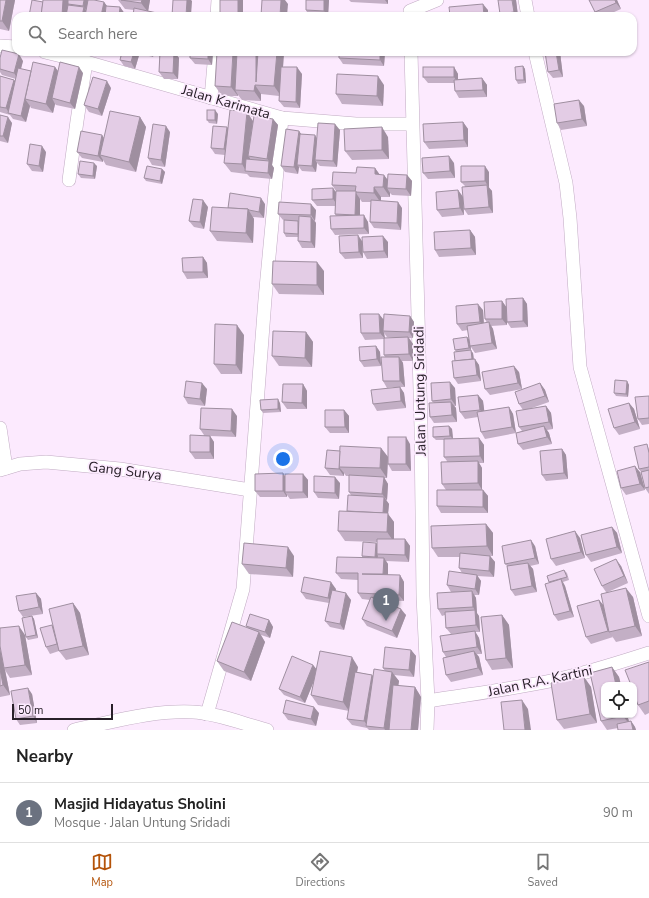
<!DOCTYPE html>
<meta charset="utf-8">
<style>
:root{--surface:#fff;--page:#f2f2f2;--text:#222;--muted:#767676;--line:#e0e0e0;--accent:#b45309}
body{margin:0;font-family:"Nunito Sans",sans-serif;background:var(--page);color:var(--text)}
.controls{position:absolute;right:12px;bottom:12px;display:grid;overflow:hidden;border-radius:8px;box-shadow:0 1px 3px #0004}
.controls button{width:36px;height:36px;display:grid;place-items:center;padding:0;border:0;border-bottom:1px solid var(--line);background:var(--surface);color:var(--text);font:20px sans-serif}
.scale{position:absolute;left:12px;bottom:10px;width:101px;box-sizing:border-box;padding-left:4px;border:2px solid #282029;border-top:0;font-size:11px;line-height:14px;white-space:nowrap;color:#282029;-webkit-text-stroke:3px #fceafe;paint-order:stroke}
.you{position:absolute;left:283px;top:459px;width:14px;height:14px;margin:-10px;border:3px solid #fff;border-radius:50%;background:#1a73e8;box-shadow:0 0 0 6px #1a73e833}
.badge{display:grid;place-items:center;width:26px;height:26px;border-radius:50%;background:var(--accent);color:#fff;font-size:13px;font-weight:700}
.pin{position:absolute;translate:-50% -33px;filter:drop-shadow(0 1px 2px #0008)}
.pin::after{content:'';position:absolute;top:21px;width:14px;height:12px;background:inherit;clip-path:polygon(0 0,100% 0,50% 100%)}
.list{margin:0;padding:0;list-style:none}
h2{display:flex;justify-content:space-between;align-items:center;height:52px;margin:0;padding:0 16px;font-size:17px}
h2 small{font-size:13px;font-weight:400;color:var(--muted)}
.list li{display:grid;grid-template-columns:26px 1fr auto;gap:12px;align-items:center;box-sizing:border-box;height:60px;padding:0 16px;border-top:1px solid var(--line)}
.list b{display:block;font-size:15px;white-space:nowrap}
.list p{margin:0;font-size:13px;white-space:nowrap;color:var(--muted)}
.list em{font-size:13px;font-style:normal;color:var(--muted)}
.icon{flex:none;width:22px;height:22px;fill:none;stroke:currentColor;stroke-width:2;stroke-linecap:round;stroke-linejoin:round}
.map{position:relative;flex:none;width:649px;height:730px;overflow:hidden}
.search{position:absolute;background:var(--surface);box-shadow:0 1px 3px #0004;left:12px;right:12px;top:12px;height:44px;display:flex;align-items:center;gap:10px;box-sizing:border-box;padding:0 14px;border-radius:12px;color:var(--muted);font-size:15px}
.sheet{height:112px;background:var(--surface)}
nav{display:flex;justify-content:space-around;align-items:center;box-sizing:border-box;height:56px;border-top:1px solid var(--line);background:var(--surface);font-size:11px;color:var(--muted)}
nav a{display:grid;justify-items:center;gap:2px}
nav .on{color:var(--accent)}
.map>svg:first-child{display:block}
</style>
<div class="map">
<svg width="649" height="730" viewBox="0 0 649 730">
<rect width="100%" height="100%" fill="#fceafe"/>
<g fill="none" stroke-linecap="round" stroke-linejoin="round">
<g stroke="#c1abc3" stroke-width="14">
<g id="minor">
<polyline points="525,0 528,16"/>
<polyline points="410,11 437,0"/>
<polyline points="217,16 218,0"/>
<polyline points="0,46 16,47"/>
<polyline points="45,52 86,62 282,118 356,124 412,124"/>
<polyline points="411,52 421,428 423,596 428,701 427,730"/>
<polyline points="535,52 566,183 570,218 580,367 649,616"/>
<polyline points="211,98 215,52"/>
<polyline points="69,180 77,121 86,62"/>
<polyline points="0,428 6,468"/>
<polyline points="0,470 20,464 46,462 120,469 250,490"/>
<path d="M 428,701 C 471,694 513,689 555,680 C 587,673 618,663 649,653"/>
<polyline points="207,714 243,589 265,299 282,118"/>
<path d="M 74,730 C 113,722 152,710 193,712 C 216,713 244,724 267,730"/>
</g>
</g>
<use href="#minor" stroke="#fff" stroke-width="13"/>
</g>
<g fill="#c3afc5" fill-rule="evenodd">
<polygon points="0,0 15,0 9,31 0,29"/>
<polygon points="118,0 150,0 148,11 157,13 159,16 133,16 134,10 125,9"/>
<polygon points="306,0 329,0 328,16 299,16 308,14 306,10"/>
<polygon points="349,0 388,0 388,4 351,2"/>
<polygon points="516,0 518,16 501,16 500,14"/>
<polygon points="589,0 617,0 621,9 605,16 597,16"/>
<polygon points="43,2 104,2 107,6 120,7 125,14 29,16"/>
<polygon points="140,52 135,69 124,66 120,60"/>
<polygon points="143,52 154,52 153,57 145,55"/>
<polygon points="160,52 213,52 212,65 195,64 190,58 190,54 175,53 179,58 178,79 164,79 159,72"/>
<polygon points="284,52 283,67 302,74 300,108 284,107 279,101 279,96 261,94 261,101 242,100 238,95 238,96 222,96 215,86"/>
<polygon points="339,52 385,52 384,66 343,64 339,58"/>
<polygon points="560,52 563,77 553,78 548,72"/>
<polygon points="0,58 23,61 21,69 31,71 55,67 58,71 83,73 75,109 56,105 55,104 53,113 31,108 30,106 26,122 13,119 10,115 0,112 0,76 14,80 15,81 16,79 2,75 0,72"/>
<polygon points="523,66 525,69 526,83 518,84 516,80"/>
<polygon points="454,67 458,74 458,79 482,78 487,85 487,97 459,98 455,91 454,83 428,83 423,77"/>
<polygon points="384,85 383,106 342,104 336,94"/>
<polygon points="111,88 102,116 89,112 84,105"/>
<polygon points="584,106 587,126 561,130 557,123"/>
<polygon points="218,114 217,124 209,123 207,120"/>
<polygon points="0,115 12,123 8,143 0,141"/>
<polygon points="140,117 146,127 136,172 106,165 103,160 103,162 82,158 77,152 102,135 104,138"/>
<polygon points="273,119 278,125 272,165 274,168 272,179 250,177 247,174 231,172 224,163 225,155 215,154 211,148 227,127 228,129 253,121"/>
<polygon points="463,122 468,129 468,147 429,149 424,142"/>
<polygon points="340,130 337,167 320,166 317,163 316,172 302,171 299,167 298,174 285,172 281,166 299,131 301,134 317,138"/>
<polygon points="170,132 165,167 152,165 148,158"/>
<polygon points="388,137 389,159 352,160 345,151"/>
<polygon points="46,152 43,172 32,171 27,164"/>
<polygon points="454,163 455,178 428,179 423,173"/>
<polygon points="97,166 95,179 81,178 78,174"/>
<polygon points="375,168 380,175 388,180 407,175 412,181 411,196 392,195 390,193 390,197 381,197 381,201 402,208 401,230 374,228 370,222 371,202 362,202 360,199 360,215 368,222 369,234 335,235 331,229 336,216 335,214 335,206 317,206 312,200 336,192 336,191 332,185 356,173"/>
<polygon points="162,169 165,172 162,184 146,181 144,178"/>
<polygon points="489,172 489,188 492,191 493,213 468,215 464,209 465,186 461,182"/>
<polygon points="458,190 463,197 464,215 442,217 437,210"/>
<polygon points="265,204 264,218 253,217 254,219 253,243 217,241 210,231 228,208"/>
<polygon points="208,207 204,229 194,227 189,221"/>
<polygon points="316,210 315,221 316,223 315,248 302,248 298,241 298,237 286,237 284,233 286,220 283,220 278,214"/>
<polygon points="470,230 475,237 476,255 439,257 435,250"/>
<polygon points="362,241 388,242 388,258 367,259 363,252 362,242 363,258 345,259 340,253"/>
<polygon points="203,257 207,263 208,278 187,279 183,272"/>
<polygon points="324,271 324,295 279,294 272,284"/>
<polygon points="523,298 527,304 528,327 511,328 507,322 507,325 491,326 493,329 497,349 475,353 471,347 471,351 473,353 474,359 479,365 481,381 458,384 454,378 456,351 455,350 467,337 469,340 468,330 462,331 457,324 483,310 484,323 487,323 485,319 502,301 506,307"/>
<path d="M 410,316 L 414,322 L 413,338 L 409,338 L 413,344 L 413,361 L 402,361 L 403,363 L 405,387 L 400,387 L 404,393 L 406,408 L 377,411 L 373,404 L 394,387 L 387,388 L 383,381 L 385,357 L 384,355 L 384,339 L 365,340 L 361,333 L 383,319 ZM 384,333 L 387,337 L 398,338 L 385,338 Z"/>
<polygon points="306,332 313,342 312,367 279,366 272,356"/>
<polygon points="244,335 242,374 221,374 214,364"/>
<polygon points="376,346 380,352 381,366 364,367 360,361"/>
<polygon points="519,372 522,389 490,395 485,389"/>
<polygon points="627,381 629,385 628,397 616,396 614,393"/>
<polygon points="540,383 545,390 549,402 529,409 546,406 551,413 553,429 547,430 549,433 552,444 523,450 518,444 516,433 485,439 481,432 478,417 465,419 460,412 478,395 483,401 484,411 509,407 513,414 516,433 522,431 519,427 523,410 519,404"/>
<polygon points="303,384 307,391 307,409 287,409 282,402"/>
<polygon points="455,388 456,406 454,406 456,408 457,422 434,423 430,417 434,403 432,401"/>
<polygon points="207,389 205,406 188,404 184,397"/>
<polygon points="649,396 649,424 642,425 638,419"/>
<polygon points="280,403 281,412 263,413 261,410"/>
<polygon points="629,403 634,409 640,429 619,435 614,428"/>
<polygon points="344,410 349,416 349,433 330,433 325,427"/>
<polygon points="237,416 236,437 210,436 214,442 214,459 195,459 190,452 204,435 200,429"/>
<polygon points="449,426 452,429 453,439 479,438 484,445 484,463 479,463 482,468 482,490 446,490 442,484 447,461 444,457 444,440 436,440 433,437"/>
<polygon points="410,444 411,471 392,471 388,464"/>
<polygon points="649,447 649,494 645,488 641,472 639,469"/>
<polygon points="381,448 388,457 387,478 384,478 388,484 387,500 386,500 389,504 388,514 394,522 394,539 405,539 410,546 409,562 386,561 388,564 388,575 400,575 404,582 404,601 380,600 406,615 397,638 367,626 362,619 370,600 362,599 358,593 358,580 341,579 336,573 362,557 362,556 376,543 377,544 377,542 345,541 338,531 348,511 351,495 349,492 349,476 346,476 344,473 344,476 330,475 325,468 340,451"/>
<polygon points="562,449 566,455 568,479 546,481 542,475"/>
<polygon points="640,472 645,490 626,495 621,488"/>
<polygon points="283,473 285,477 303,474 308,480 308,498 290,499 287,495 287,497 260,497 255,491"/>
<polygon points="340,483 339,499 318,498 314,492"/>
<polygon points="483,490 488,496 488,513 441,513 437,506"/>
<polygon points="486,524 493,533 493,556 490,556 495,562 494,577 477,576 481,581 479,595 474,595 476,598 477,614 479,616 480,632 475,632 479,638 482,654 477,654 479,657 483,675 451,682 446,675 446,657 443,652 464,633 451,634 446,628 445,615 442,616 438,609 454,592 451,592 447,585 462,573 459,568 460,557 438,557 432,548"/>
<polygon points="612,527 617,533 622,553 591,562 586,555"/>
<polygon points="580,538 585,558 556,566 551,559"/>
<polygon points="535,546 539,564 530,566 533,569 537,592 515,596 511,590 507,566 505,564"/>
<polygon points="294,556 293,577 249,574 242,564"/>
<polygon points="621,566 628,583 608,592 633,597 642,636 616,642 612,636 613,637 591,644 586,637 599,600 604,606 606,592 602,586"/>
<polygon points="564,570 567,573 569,580 563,582 565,586 574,617 558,621 554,615 549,582"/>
<polygon points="336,589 335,591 351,600 344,630 330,627 325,621 329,603 306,599 301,592"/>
<polygon points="36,593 41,599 43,614 23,617 19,611"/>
<polygon points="73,603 80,613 89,655 66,660 59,651 50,654 46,647 52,625 54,627"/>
<polygon points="502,615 509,625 513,668 492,670 486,660"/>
<polygon points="32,616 34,619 38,638 28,640 26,637"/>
<polygon points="269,620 273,627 270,638 261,635 265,642 251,681 224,671 217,661 248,628 246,626"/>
<polygon points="25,635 32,675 10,678 5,670 10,695 0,697 0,648 1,654"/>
<polygon points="411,650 416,656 414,677 394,675 399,681 398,686 415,687 421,697 418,730 369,730 367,728 352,725 347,719 349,711 318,705 311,695 314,680 305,703 284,695 279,689 313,665 316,669 358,667 357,672 372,675 373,677 385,671 383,668"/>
<polygon points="649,663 649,713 645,715 638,705"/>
<polygon points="612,667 619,677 621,685 604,685 604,715 627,715 629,721 631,721 635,727 636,730 618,730 618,728 607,730 601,721 590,673"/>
<polygon points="584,677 591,687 597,723 564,729 557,720"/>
<polygon points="32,694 37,723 20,725 16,719"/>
<polygon points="283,713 319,713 316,726 288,720"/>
</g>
<g fill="#9f8fa0">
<polygon points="6,0 15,0 9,31 2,21"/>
<polygon points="63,0 71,0 68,4 70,7 69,16 62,16"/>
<polygon points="84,0 89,0 88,12 83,6"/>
<polygon points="142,0 150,0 148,12 141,3"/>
<polygon points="187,0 191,0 192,1 191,16 186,16"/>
<rect x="238" y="0" width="5" height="16"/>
<polygon points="281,0 285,0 288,4 287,16 280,16"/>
<polygon points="324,0 329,0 328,16 327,16 324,11"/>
<polygon points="385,0 388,0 388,4"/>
<polygon points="512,0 516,0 518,16 517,16 514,12"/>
<polygon points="615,0 617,0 621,9 616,3"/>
<polygon points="104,2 109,9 107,16 101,16"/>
<polygon points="483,4 488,10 488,16 484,16"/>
<polygon points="84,7 88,14 88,16 82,16"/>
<polygon points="120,7 125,14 125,16 119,16"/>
<polygon points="134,52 140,52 135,69 131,62"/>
<polygon points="150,52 154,52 153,57"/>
<polygon points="174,52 179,58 178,79 173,73"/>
<polygon points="208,52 213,52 212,65 208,59"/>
<polygon points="233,52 240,52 235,90 238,95 238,96 231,87"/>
<polygon points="256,52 263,52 256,82"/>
<polygon points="277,52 284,52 281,96 274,86"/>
<polygon points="380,52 385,52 384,66 380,60"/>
<polygon points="556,52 560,52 563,77 559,70"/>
<polygon points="19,54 23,61 18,79 14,73"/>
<polygon points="523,66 525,69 526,83 524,80"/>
<polygon points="55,67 62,77 52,98 55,104 53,113 46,104"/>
<polygon points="79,67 83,73 75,109 70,103"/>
<polygon points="297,67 302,74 300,108 296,102"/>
<polygon points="454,67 458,74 458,83 454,77"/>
<polygon points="378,76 384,85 383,106 377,96"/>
<polygon points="482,78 487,85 487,97 483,90"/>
<polygon points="14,80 19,86 9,113 6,108"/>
<polygon points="107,81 111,88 102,116 98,109"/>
<polygon points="255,85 261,94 261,101 254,91"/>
<polygon points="25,99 30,106 26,122 21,116"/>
<polygon points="579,100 584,106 587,126 582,119"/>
<polygon points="215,110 218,114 217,124 215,120"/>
<polygon points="247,112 253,121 248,156 250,158 249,171 246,171 242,164"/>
<polygon points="8,117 12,123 8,143 3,136"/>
<polygon points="140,117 146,127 136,172 129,162"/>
<polygon points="273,119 278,125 272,165 274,168 272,179 268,173 269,161 267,159"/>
<polygon points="463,122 468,129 468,147 464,140"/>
<polygon points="335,124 340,130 337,167 333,161"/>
<polygon points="166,126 170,132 165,167 161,160"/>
<polygon points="227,127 231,134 228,156 224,149"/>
<polygon points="382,127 388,137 389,159 382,150"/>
<polygon points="299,131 303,137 297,165 299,167 298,174 294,167"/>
<polygon points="102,135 106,142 100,155 103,160 103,162 98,156"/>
<polygon points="315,135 319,142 315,160 317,163 316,172 312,166"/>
<polygon points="42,146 46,152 43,172 39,166"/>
<polygon points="449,156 454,163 455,178 450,171"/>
<polygon points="94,163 97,166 95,179 93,176"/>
<polygon points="485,166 489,172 489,188 485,181"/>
<polygon points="375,168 382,178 375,174"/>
<polygon points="162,169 165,172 162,184 160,181"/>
<polygon points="384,175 391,184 387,188 390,193 390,197 383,187"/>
<polygon points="407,175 412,181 411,196 406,189"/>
<polygon points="487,185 492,191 493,213 489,207"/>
<polygon points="374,187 381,197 381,203 374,193"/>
<polygon points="333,188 338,195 338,206 333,199"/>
<polygon points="458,190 463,197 464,215 460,208"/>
<polygon points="356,193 360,199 360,221 355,215"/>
<polygon points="261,198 265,204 264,218 259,212"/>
<polygon points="203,200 208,207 204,229 200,222"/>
<polygon points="398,202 402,208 401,230 397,223"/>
<polygon points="311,204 316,210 315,221 311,215"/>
<polygon points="248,209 254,219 253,243 246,233"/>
<polygon points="364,215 368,222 369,234 364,228"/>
<polygon points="311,217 316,223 315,248 311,242"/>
<polygon points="470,230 475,237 476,255 471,248"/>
<polygon points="358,235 362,241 363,258 359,252"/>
<polygon points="383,236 388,242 388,258 384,251"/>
<polygon points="203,257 207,263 208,278 203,272"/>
<polygon points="317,262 324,271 324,295 317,285"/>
<polygon points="523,298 527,304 528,327 523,321"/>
<polygon points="502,301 507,308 507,325 502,319"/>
<polygon points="478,304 483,310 484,328 480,322"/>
<polygon points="379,314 384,320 383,331 384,333 385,339 380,333"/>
<polygon points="410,316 414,322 413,338 409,332"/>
<polygon points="489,322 493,329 497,349 492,343"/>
<polygon points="237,325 244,335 242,374 236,365"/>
<polygon points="306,332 313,342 312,367 305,358"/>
<polygon points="408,337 413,344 413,361 409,354"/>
<polygon points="467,337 470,340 471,351 473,353 474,363 472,360 471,350 469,348"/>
<polygon points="376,346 380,352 381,366 377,359"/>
<polygon points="399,357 403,363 405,387 400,381"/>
<polygon points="475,359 479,365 481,381 477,375"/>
<polygon points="514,366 519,372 522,389 518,383"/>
<polygon points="627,381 629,385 628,397 626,394"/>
<polygon points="450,382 455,388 456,406 451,399"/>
<polygon points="202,383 207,389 205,406 200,399"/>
<polygon points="540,383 545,390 549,402 545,396"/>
<polygon points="303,384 307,391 307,409 302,403"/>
<polygon points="400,387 404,393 406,408 401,401"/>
<polygon points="478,395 483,401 485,416 480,410"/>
<polygon points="278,399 280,403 281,412 278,409"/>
<polygon points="451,402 456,408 457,422 452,415"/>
<polygon points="629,403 634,409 640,429 635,422"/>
<polygon points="546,406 551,413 553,429 549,422"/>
<polygon points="509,407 513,414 516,433 512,427"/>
<polygon points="232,409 237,416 236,437 231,431"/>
<polygon points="344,410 349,416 349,433 345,427"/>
<polygon points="449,426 452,429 453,439 450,436"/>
<polygon points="544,426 549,433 552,444 547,437"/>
<polygon points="210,436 214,442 214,459 210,452"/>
<polygon points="406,437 410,444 411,471 406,464"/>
<polygon points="479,438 484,445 484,463 480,456"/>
<polygon points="381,448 388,457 387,478 380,468"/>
<polygon points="562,449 566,455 568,479 564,473"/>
<polygon points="478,461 482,468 482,490 478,483"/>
<polygon points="635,466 640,472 645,490 640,484"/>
<polygon points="339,467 344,473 344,476 339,469"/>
<polygon points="283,473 287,480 285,492 287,495 287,497 283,491"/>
<polygon points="303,474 308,480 308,498 303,492"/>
<polygon points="335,477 340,483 339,499 335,493"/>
<polygon points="384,477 388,484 387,500 382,494"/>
<polygon points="483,490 488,496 488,513 483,507"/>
<polygon points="384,497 389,504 388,514 394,522 394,542 387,532 383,514"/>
<polygon points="486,524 493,533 493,556 487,546"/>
<polygon points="612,527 617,533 622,553 617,547"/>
<polygon points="575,531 580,538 585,558 581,552"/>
<polygon points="405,539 410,546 409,562 405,555"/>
<polygon points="531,540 535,546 539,564 535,558"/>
<polygon points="376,543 378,546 377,554 378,556 377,560 375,557"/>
<polygon points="288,547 294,556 293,577 286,568"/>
<polygon points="490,556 495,562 494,577 489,571"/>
<polygon points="384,558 388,564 388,580 383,574"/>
<polygon points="616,559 621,566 628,583 624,576"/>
<polygon points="528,563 533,569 537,592 532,586"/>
<polygon points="400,575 404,582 404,601 399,595"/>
<polygon points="477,575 481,581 479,595 475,589"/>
<polygon points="561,579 565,586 574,617 570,611"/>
<polygon points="331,582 336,589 333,604 328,598"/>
<polygon points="626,588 633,597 642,636 635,626"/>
<polygon points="472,591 476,598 477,614 473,607"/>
<polygon points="36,593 41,599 43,614 39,607"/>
<polygon points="346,593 351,600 344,630 340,624"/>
<polygon points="599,600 604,606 609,632 613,637 608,631"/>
<polygon points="73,603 80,613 89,655 83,646"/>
<polygon points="401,609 406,615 397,638 392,631"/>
<polygon points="475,610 479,616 480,632 476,625"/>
<polygon points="502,615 509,625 513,668 506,658"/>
<polygon points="32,616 34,619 38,638 36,635"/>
<polygon points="269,620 273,627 270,638 265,632"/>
<polygon points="19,626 25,635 32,675 25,665"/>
<polygon points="475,631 479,638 482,654 477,647"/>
<polygon points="259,632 265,642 251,681 244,672"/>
<polygon points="0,648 4,668 5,670 10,695 3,685 0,669"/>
<polygon points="411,650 416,656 414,677 409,670"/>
<polygon points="474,651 479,657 483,675 478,668"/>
<polygon points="352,657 358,667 349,711 343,702"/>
<polygon points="313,665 318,671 305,703 300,697"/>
<polygon points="612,667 619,677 621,685 616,685"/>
<polygon points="392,672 399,681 392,730 385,730 384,728"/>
<polygon points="372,675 376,681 368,726 364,721"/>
<polygon points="584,677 591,687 597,723 590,714"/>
<polygon points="415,687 421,697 418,730 411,730"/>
<polygon points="28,688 32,694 37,723 33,716"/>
<polygon points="522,700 528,709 531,730 525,730"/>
<polygon points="314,707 319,713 316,726 311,719"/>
<polygon points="623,715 627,715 630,725 623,716"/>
<polygon points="631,721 635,727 636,730 633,730"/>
</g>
<g fill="#e3cce5" stroke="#9f8fa0">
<polygon points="0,0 6,0 2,21 0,21"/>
<polygon points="32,0 43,2 41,16 29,16"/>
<polygon points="43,0 63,0 62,16 41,16"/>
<polygon points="68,0 84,0 83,6 68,4"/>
<polygon points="88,0 94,0 104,2 101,16 85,16"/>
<polygon points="121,0 142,0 141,3"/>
<polygon points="173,0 187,0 186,16 172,16"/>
<rect x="220" y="0" width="18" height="16"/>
<polygon points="262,0 281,0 280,16 261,16"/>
<polygon points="306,0 324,0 324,11 306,10"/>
<polygon points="498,0 512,0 514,12 500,14"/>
<polygon points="589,0 615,0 616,3 595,12"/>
<polygon points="483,4 484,16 450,16 449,7"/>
<polygon points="68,5 84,7 82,16 66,16"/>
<polygon points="106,6 120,7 119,16 105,16"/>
<polygon points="134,8 157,13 156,16 133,16"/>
<polygon points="300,13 328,15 327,16 299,16"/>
<polygon points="2,50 19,54 14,73 0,69 0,58"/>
<polygon points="122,52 134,52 131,62 120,60"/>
<polygon points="160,52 174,52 173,73 159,72"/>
<polygon points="190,52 208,52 208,59 190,58"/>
<polygon points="217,52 233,52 231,87 215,86"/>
<polygon points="237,52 256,52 256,82 258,52 277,52 274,86 255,85 254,91 235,90"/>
<polygon points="339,52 380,52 380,60 339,58"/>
<polygon points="545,52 556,52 559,70 548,72"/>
<polygon points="33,62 55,67 46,104 25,99"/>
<polygon points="60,62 79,67 70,103 52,98"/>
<polygon points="523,66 524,80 516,80 515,67"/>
<polygon points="281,67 297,67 296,102 279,101"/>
<rect x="423" y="67" width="31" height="10"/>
<polygon points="18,68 31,71 21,116 8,113"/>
<polygon points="337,74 378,76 377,96 336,94"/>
<polygon points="0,76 14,80 6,108 0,107"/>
<polygon points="93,77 107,81 98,109 84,105"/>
<polygon points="482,78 483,90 455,91 454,80"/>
<polygon points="579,100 582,119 557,123 554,104"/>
<rect x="207" y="110" width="8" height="10"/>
<polygon points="230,110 247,112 242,164 224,163"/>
<polygon points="110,111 140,117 129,162 100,155"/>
<polygon points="0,115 8,117 3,136 0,136"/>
<polygon points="254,116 273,119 267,159 248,156"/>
<polygon points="463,122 464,140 424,142 423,124"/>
<polygon points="318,123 335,124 333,161 315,160"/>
<polygon points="153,124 166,126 161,160 148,158"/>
<polygon points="213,126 227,127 224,149 211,148"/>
<polygon points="382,127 382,150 345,151 344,129"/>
<polygon points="286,129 299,131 294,167 281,166"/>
<polygon points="81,131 102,135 98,156 77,152"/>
<polygon points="300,134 315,135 312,166 297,165"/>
<polygon points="30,144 42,146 39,166 27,164"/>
<polygon points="449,156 450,171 423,173 422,158"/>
<polygon points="246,159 269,161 268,173 245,171"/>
<polygon points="80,161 94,163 93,176 78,174"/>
<polygon points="147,166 162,169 160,181 144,178"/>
<polygon points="461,166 485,166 485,181 461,182"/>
<polygon points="357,167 375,168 375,174 384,175 383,187 374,187 374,193 355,192 356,186 332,185 333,172 356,173"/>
<polygon points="388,174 407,175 406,189 387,188"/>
<polygon points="487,185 489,207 464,209 462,187"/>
<polygon points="333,188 333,199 312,200 312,189"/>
<polygon points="458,190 460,208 437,210 436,192"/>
<polygon points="336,191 356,191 355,215 335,214"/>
<polygon points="230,193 261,198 259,212 249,210 248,209 228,208"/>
<polygon points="193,199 203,200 200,222 189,221"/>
<polygon points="371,200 398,202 397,223 370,222"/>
<polygon points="279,202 311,204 311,215 278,214"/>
<polygon points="212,207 248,209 246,233 210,231"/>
<polygon points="364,215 364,228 331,229 330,216"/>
<polygon points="299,216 311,217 311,242 298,241"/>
<polygon points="284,220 298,221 298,234 284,233"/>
<polygon points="470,230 471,248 435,250 434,232"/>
<polygon points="358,235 359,252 340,253 339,236"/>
<polygon points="383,236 384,251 363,252 362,237"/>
<polygon points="203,257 203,272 183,272 182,258"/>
<polygon points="273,261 317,262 317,285 272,284"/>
<polygon points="523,298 523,321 507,322 506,299"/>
<polygon points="502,301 502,319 485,319 484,302"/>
<polygon points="478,304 480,322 457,324 456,306"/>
<polygon points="360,314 379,314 380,333 361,333"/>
<polygon points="384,314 410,316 409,332 383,331"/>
<polygon points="489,322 492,343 470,346 467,326"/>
<polygon points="215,324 237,325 236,365 214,364"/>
<polygon points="273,331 306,332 305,358 272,356"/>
<polygon points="408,337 409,354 384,355 384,338"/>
<polygon points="467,337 469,348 455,350 453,339"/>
<polygon points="376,346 377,359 360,361 359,347"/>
<polygon points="471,350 472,359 455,361 454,352"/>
<polygon points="381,357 399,357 400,381 383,381"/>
<polygon points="475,359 477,375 454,378 452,361"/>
<polygon points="514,366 518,383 485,389 482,372"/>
<polygon points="615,380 627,381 626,394 614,393"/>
<polygon points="186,381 202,383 200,399 184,397"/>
<polygon points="450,382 451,399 432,401 431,383"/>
<polygon points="540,383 545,396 519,404 515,392"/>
<polygon points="283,384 303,384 302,403 282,402"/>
<polygon points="400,387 401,401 373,404 371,390"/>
<polygon points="478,395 480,410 460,412 458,397"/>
<polygon points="649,396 649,418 638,419 635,397"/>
<polygon points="278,399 278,409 261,410 260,400"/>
<polygon points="451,402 452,415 430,417 429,403"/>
<polygon points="629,403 635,422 614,428 608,409"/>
<polygon points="546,406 549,422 519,427 516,411"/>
<polygon points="509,407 512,427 481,432 477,412"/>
<polygon points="201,408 232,409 231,431 200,429"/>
<polygon points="325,410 344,410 345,427 325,427"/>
<polygon points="449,426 450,436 433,437 433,427"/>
<polygon points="544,426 547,437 518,444 516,433"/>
<polygon points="190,435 210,436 210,452 190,452"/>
<rect x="388" y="437" width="18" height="27"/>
<polygon points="479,438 480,456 444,457 444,439"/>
<polygon points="647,444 649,453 649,467 639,469 634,447"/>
<polygon points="340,446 381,448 380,468 339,467"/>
<polygon points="562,449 564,473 542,475 540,451"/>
<polygon points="327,450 340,451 339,469 325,468"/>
<polygon points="478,461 478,483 442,484 441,462"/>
<polygon points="635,466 640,484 621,488 617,471"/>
<polygon points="649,470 649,487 645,488 641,472"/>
<polygon points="283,473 283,491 255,491 255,474"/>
<rect x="285" y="474" width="18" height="18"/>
<polygon points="349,475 384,477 382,494 349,492"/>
<polygon points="314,476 335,477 335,493 314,492"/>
<polygon points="437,490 483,490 483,507 437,506"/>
<polygon points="348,495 384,497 383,513 347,511"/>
<polygon points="339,511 388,513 387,532 338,531"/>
<polygon points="486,524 487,546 432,548 431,526"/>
<polygon points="612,527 617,547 586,555 581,535"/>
<polygon points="575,531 581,552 551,559 546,539"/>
<polygon points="377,539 405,539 405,555 377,554"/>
<polygon points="531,540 535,558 505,564 502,546"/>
<polygon points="363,542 376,543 375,557 362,556"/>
<polygon points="244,543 288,547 286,568 242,564"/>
<polygon points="460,553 490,556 489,571 459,568"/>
<polygon points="337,557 384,558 383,574 362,574 400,575 399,595 358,593 358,573 336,573"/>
<polygon points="616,559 624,576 602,586 594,569"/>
<polygon points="528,563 532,586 511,590 507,566"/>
<polygon points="564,570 567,577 549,582 547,576"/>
<polygon points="449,571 477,575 475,589 447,585"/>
<polygon points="304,577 331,582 328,598 301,592"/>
<polygon points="561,579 570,611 554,615 545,584"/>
<polygon points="626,588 635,626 609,632 601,594"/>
<polygon points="332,590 346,593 340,624 325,621"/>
<polygon points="472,591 473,607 438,609 437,593"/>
<polygon points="36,593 39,607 19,611 16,596"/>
<polygon points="371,597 401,609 392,631 362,619"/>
<polygon points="599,600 608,631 586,637 577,606"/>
<polygon points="73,603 83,646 59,651 49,609"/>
<polygon points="475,610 476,625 446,628 445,612"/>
<polygon points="250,614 269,620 265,632 246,626"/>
<polygon points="502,615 506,658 486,660 481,617"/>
<polygon points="32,616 36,635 26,637 22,618"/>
<polygon points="232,622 259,632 244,672 217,661"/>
<polygon points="52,625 57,644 46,647 40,628"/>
<polygon points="19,626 25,665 4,668 0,646 0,628"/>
<polygon points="475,631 477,647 443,652 440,636"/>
<polygon points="385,647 411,650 409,670 383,668"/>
<polygon points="320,651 352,657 343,702 311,695"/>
<polygon points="474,651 478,668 446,675 443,658"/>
<polygon points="292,656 313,665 300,697 279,689"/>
<polygon points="649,662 649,701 638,705 634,694 634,685 631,685 625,670"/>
<polygon points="612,667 616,685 604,685 604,715 623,715 623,716 601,721 590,673"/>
<polygon points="0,669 3,685 0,686"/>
<polygon points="374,669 392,672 384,728 366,726"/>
<polygon points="355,672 372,675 364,721 347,719"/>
<polygon points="584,677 590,714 557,720 551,683"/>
<polygon points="393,685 415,687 411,730 389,730"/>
<polygon points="28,688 33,716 16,719 11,691"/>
<polygon points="286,700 314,707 311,719 283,713"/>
<polygon points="522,700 525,730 504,730 501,702"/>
<polygon points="631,721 633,730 618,730 617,724"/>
</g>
<g text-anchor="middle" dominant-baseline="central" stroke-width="3.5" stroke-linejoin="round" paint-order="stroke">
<g font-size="14" fill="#282029" stroke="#fceafe">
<text transform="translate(226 102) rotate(16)">Jalan Karimata</text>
<text transform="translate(420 391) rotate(-91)">Jalan Untung Sridadi</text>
<text transform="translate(125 471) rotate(7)">Gang Surya</text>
<text transform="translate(540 681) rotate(-12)">Jalan R.A. Kartini</text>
</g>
</g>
</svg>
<div class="controls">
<button><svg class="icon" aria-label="locate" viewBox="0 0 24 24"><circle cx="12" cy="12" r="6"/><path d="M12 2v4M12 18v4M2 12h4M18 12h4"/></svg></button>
</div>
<div class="scale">50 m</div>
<div class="you"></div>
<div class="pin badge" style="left:386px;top:621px;background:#6b7280">1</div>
<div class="search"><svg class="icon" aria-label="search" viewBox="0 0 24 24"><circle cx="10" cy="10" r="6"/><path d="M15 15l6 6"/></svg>Search here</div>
</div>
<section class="sheet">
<h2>Nearby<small></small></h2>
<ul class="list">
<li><span class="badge" style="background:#6b7280">1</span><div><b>Masjid Hidayatus Sholini</b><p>Mosque · Jalan Untung Sridadi</p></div><em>90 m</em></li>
</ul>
</section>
<nav>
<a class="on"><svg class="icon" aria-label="map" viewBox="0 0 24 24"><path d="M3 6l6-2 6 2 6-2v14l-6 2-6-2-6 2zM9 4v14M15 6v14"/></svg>Map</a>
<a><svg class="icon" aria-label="directions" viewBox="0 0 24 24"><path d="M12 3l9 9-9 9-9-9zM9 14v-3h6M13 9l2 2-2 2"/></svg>Directions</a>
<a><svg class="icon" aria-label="saved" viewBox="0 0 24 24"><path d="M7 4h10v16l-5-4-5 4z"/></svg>Saved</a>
</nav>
